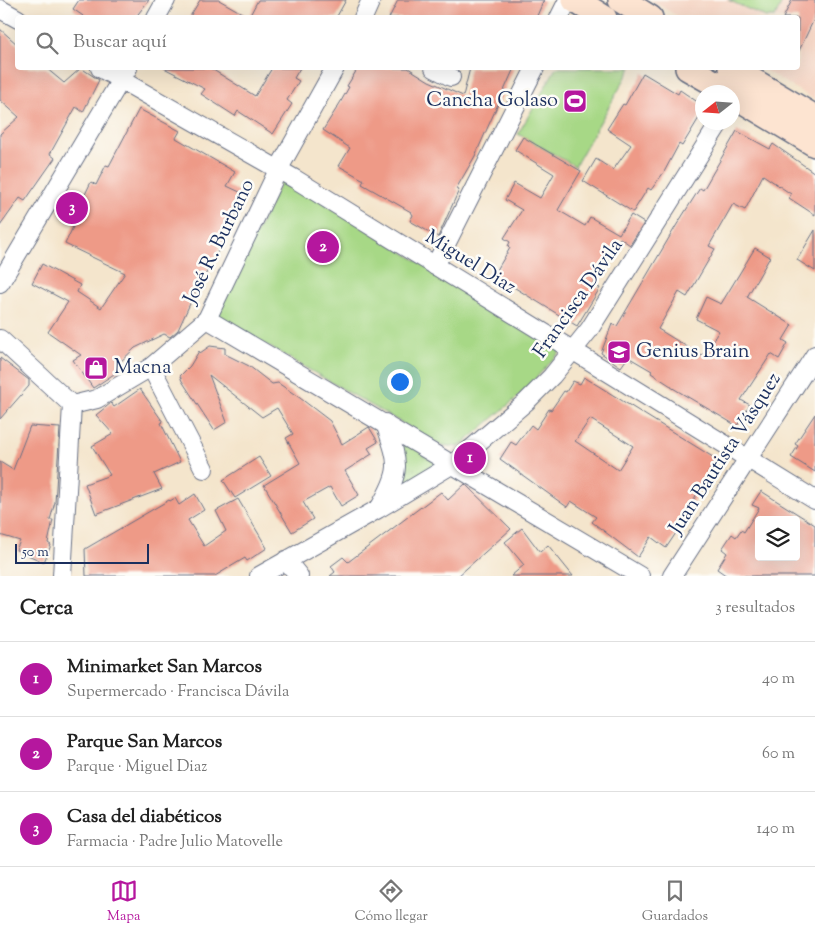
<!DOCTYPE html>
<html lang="es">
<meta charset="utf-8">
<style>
:root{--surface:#fff;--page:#f6f6f6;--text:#222;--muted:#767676;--line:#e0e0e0;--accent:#b5179e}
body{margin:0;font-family:"Sorts Mill Goudy",serif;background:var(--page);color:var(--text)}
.controls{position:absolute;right:15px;bottom:15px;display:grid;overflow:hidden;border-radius:5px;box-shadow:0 5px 20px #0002}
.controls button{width:45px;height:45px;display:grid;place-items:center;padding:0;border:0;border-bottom:1px solid var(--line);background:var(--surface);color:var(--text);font:25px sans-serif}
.compass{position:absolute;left:695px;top:85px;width:45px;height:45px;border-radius:50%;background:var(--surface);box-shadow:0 5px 20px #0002;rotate:253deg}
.scale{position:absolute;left:15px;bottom:12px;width:134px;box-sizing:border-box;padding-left:5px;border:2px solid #1b2f5e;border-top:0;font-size:14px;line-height:18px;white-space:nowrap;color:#1b2f5e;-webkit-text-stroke:4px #fdfcf7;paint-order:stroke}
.you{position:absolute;left:399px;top:381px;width:18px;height:18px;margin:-12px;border:4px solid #fff;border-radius:50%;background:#1a73e8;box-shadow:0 0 0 8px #1a73e833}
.badge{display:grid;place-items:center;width:32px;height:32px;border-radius:50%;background:var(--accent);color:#fff;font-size:16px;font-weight:700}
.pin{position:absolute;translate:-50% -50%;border:2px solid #fff;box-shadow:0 1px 5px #0006}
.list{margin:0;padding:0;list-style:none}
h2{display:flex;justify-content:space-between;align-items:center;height:65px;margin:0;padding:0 20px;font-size:21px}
h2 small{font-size:16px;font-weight:400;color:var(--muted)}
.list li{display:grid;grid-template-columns:32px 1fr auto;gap:15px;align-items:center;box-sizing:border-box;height:75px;padding:0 20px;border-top:1px solid var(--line)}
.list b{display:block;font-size:19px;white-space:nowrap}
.list p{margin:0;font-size:16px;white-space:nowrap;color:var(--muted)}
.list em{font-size:16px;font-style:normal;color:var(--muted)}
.icon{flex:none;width:28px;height:28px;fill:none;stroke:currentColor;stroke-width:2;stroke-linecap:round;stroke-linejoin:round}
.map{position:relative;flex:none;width:815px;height:576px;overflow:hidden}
.search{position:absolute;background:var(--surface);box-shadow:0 5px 20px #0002;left:15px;right:15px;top:15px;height:55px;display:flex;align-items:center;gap:12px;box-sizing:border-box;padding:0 18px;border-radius:5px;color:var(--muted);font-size:19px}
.sheet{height:290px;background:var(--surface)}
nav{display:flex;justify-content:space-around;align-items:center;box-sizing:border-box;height:70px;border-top:1px solid var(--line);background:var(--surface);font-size:14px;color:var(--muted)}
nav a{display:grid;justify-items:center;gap:2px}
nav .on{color:var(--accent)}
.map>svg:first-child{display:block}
</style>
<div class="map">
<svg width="815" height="576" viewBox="0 0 815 576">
<defs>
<pattern id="grass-tufts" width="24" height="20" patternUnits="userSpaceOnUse" patternTransform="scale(1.25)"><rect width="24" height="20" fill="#a7d886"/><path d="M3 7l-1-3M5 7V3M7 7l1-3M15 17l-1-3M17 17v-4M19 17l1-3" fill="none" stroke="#8fba76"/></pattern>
</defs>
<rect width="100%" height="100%" fill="#fdfcf7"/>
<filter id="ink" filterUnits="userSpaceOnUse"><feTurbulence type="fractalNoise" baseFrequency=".02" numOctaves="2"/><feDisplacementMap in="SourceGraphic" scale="10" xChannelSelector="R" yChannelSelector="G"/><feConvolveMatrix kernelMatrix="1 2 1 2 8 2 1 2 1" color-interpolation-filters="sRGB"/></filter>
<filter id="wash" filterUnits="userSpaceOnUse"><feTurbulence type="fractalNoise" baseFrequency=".0096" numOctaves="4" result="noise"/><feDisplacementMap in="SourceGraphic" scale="20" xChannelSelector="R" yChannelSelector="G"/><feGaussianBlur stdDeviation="1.12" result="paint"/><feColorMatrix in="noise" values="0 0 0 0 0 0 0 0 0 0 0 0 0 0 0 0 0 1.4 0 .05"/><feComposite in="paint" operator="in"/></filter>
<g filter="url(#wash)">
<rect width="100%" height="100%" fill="#f4e5cc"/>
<polygon fill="#f5d3c1" points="650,0 815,0 815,100 761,68 798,68 798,18 679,17"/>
<polygon fill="url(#grass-tufts)" stroke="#618472" points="393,433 443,464 393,496"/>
<g fill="#a7d886" stroke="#618472">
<polygon points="728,0 783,0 775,17 766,17"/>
<polygon points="556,68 631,68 575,166 518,134"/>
<polygon points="283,178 562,350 520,395 459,447 440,445 216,316"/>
</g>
<g id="blocks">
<g fill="#ee9a87" fill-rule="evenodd">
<polygon points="79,0 149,0 135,18 86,18 73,9"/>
<polygon points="200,0 219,0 249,17 258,0 346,0 336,18 189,18"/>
<polygon points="398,0 544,0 536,18 389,18"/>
<polygon points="792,0 815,0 815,17 798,53 798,18 783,18"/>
<polygon points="0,29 18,45 18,68 46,68 64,83 81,68 99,80 83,112 76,107 50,154 55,158 25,201 20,198 0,226 0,134 19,117 0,100"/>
<polygon points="164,68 210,68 255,96 272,68 300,68 294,78 299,81 287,100 292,104 273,134 238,111 235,116 201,94 205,89"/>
<polygon points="358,68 408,68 429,81 463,96 470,68 514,68 475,156 456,189 459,190 438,237 410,221 413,215 411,212 362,184 364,180 339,166 350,148 323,130 340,103 349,87 347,86"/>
<polygon points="643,73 678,94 680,90 702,105 702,113 682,146 679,144 664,172 651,190 648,188 633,212 583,181 596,159 613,170 631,145 607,129 623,104 625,105"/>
<polygon points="139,109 180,131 176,138 235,172 227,186 244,194 227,234 200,285 199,284 178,330 170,337 164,334 135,348 119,363 123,368 93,388 73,360 81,355 48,332 68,302 32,283 42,264 80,285 77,292 101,308 125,273 65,244 80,212 77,211 91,182 96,185 106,165 109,166"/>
<polygon points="737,131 770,149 773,144 815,173 815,215 789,198 791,194 763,175 745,210 733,204 709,246 715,249 687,297 679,292 658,329 702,356 719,331 696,319 706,297 721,304 755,248 770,257 747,297 792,325 783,340 788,343 779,359 771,354 741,400 750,405 737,426 671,387 671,386 651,373 652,371 628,357 621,367 601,353 612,324 617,326 676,226 700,188 703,190"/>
<polygon points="523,137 581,171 558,210 585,226 590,217 619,234 631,215 644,223 630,245 620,238 593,285 600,288 577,326 494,275 510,248 508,246 510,242 504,238 522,210 505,200 514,183 540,198 554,174 515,150"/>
<polygon points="815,230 815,271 797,260"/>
<polygon points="210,346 225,348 225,354 249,366 272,384 278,383 300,398 330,421 342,444 369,427 378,442 368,448 372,454 345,471 359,495 341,506 330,487 303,502 313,519 292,532 264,485 300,463 286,438 293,434 277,408 262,417 209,375 227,422 214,430 182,381 180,376 190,366 199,351 200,353"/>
<polygon points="0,358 29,380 29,386 0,419"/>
<path d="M 584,377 L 716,459 L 688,510 L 690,512 L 666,548 L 651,537 L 638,557 L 592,522 L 596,517 L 571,501 L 567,507 L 500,459 L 511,442 L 516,445 L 531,425 L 536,429 L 549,409 L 551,410 L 564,391 L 566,392 L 573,381 L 580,384 ZM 590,419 L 633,446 L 618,470 L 575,441 Z"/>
<polygon points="140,389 163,422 161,423 180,462 154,474 162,489 96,514 85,484 110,475 92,446 113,434 96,415 111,403 114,407"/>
<polygon points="815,414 815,472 791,457 798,446 795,444"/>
<polygon points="30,426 60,428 55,502 50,520 53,520 48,543 51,545 44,562 16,550 20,541 0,535 0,462 13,470"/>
<polygon points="259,457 271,476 235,498 223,480"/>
<polygon points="465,484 511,529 458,576 330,576 335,572 331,566 343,557 348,562 441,492 448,500"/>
<path d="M 761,491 L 815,525 L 815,576 L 727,576 L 717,569 L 727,553 L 722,549 L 732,534 L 736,537 L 741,530 L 744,532 L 759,508 L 752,505 ZM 759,520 L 796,520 L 796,557 L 759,557 Z"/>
<polygon points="195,494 204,510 188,520 204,546 226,531 216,511 238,499 267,548 247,561 245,558 215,576 86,576 85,549 169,500 170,501 175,498 179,505"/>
<polygon points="522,528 540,552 548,545 573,576 511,576 524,565 505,542"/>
</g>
</g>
</g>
<g filter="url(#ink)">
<use href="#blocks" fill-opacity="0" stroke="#676f84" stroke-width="1"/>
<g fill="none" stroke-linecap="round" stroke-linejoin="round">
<g stroke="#676f84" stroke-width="20">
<g id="street">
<polyline points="0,9 18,19"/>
<polyline points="156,18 166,0"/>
<polyline points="363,18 371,0"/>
<polyline points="559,18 568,0"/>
<polyline points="100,68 295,179 815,500"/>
<polyline points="434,68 451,77"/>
<polyline points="435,266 535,68"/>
<polyline points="0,283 128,68"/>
<polyline points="207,319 640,576"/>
<polyline points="0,339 72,405 62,576"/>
<polyline points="151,367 204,469"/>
<polyline points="72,405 97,399 151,367 207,319 278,170 335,68"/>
<path d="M 380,507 C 402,469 399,464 385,423"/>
<polyline points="286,560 299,576"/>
<polyline points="259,576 378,509 453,464 526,402 552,376 589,330 720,122"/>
<polyline points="672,576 815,355"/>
</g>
</g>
<g stroke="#676f84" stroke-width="28">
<g id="secondary">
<polyline points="575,0 604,18"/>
<polyline points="621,0 650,18"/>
<polyline points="688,68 730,92"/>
<polyline points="731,68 815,118"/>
<polyline points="732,94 815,144"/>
</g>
</g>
<use href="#street" stroke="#fff" stroke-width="18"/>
<use href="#secondary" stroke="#fde4d1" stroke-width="25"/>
</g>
</g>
<defs>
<g id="stadium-square" transform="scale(1.25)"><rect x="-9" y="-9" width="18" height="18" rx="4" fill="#b5179e" stroke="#fdfcf7"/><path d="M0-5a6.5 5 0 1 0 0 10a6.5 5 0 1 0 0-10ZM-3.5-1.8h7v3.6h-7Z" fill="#fff"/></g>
<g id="school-square" transform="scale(1.25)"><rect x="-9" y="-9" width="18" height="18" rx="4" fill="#b5179e" stroke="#fdfcf7"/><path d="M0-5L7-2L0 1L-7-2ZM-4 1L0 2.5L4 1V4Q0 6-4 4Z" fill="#fff"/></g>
<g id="shop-square" transform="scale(1.25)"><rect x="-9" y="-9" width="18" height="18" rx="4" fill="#b5179e" stroke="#fdfcf7"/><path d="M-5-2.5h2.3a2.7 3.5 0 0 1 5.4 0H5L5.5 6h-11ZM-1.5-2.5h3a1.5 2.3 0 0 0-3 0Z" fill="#fff"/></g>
</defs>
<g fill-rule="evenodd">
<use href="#stadium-square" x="575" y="101"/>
<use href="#school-square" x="619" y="352"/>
<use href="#shop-square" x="96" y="368"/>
</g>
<g text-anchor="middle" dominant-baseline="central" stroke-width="5" stroke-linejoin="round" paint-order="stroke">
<g font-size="20" fill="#1b2f5e" stroke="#fdfcf7" text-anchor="start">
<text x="558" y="101" text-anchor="end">Cancha Golaso</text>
<text x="636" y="352">Genius Brain</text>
<text x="114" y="368">Macna</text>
</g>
<g font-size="20" fill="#1b2f5e" stroke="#fdfcf7">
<text transform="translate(220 242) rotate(-64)">José R. Burbano</text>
<text transform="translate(470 263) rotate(32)">Miguel Diaz</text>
<text transform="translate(579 299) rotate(-55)">Francisca Dávila</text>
<text transform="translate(726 454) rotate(-57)">Juan Bautista Vásquez</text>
</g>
</g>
</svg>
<div class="controls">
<button><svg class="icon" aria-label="layers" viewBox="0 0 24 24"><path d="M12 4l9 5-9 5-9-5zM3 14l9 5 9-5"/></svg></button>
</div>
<svg class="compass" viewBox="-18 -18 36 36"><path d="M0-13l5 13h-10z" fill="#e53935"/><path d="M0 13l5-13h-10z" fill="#767676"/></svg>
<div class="scale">50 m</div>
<div class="you"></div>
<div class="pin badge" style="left:470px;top:458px">1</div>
<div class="pin badge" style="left:323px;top:247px">2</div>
<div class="pin badge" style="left:72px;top:208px">3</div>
<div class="search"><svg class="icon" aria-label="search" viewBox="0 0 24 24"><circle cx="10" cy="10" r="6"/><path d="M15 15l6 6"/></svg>Buscar aquí</div>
</div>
<section class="sheet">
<h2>Cerca<small>3 resultados</small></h2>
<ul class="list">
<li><span class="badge">1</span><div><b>Minimarket San Marcos</b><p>Supermercado · Francisca Dávila</p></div><em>40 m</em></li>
<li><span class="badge">2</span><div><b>Parque San Marcos</b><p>Parque · Miguel Diaz</p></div><em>60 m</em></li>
<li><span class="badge">3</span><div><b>Casa del diabéticos</b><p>Farmacia · Padre Julio Matovelle</p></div><em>140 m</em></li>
</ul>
</section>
<nav>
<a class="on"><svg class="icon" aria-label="map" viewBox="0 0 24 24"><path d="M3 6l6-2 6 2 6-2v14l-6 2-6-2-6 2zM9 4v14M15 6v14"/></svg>Mapa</a>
<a><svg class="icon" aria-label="directions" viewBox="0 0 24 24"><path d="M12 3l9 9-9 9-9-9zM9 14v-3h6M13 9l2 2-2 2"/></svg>Cómo llegar</a>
<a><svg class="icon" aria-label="saved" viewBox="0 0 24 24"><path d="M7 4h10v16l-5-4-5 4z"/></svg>Guardados</a>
</nav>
